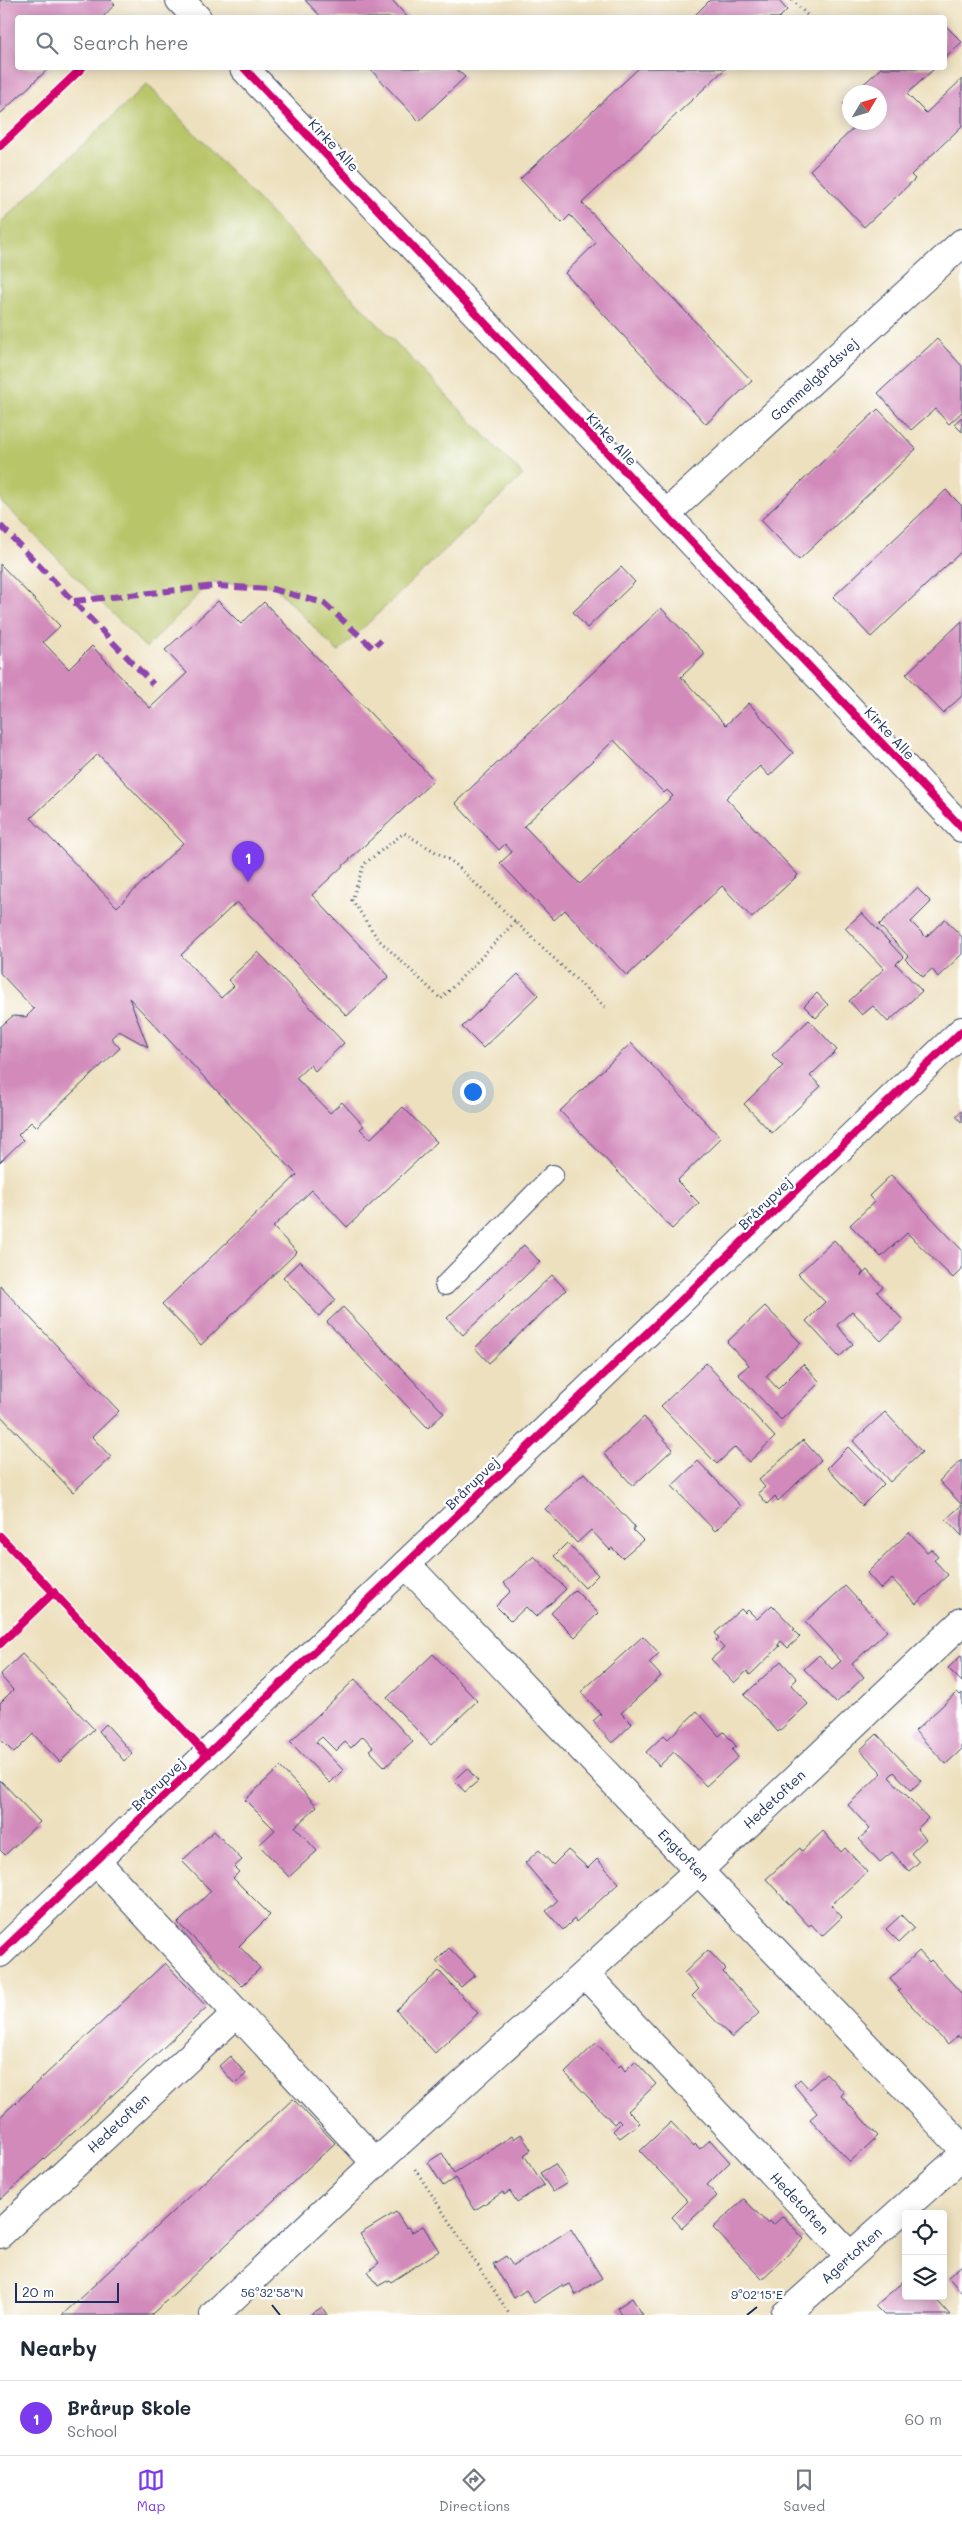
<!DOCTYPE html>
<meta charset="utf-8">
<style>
:root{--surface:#fff;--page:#f6f6f7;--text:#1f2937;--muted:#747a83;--line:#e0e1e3;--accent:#7c3aed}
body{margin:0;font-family:Mali,sans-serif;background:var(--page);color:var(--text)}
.controls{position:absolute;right:15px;bottom:15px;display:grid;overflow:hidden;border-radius:5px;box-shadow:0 2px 12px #0003}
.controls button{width:45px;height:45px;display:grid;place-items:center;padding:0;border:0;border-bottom:1px solid var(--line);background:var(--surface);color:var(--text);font:25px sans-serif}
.compass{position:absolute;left:842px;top:85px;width:45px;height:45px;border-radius:50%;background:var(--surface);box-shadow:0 2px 12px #0003;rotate:52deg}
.scale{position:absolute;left:15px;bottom:12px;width:104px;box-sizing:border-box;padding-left:5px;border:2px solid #1b2f5e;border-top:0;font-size:14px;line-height:18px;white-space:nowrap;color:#1b2f5e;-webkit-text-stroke:4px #fff;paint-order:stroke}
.you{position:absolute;left:472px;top:1091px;width:18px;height:18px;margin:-12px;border:4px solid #fff;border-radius:50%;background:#1a73e8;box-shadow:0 0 0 8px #1a73e833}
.badge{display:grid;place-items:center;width:32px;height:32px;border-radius:50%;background:var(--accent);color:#fff;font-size:16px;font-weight:700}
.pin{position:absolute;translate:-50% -41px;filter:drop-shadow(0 1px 2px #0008)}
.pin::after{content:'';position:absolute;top:26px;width:18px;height:15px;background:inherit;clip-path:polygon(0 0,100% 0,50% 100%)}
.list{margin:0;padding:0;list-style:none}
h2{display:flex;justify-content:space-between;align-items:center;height:65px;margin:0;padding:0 20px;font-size:21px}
h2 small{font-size:16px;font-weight:400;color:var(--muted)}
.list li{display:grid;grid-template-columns:32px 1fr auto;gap:15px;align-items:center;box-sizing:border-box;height:75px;padding:0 20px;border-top:1px solid var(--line)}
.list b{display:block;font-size:19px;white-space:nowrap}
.list p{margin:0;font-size:16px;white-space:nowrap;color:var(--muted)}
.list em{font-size:16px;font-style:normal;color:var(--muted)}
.icon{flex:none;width:28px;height:28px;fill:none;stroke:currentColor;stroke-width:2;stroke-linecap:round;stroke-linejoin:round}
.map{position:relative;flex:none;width:962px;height:2315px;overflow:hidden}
.search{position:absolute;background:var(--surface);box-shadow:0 2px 12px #0003;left:15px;right:15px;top:15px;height:55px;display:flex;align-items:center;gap:12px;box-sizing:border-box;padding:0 18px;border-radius:5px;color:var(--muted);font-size:19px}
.sheet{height:140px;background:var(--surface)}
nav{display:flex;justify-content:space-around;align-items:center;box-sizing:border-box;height:70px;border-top:1px solid var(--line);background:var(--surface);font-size:14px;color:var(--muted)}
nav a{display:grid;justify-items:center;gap:2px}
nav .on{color:var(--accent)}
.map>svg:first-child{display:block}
</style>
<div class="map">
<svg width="962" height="2315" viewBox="0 0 962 2315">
<rect width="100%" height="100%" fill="#fff"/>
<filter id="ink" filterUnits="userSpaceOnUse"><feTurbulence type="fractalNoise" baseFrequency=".02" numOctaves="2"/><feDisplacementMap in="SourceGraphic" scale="10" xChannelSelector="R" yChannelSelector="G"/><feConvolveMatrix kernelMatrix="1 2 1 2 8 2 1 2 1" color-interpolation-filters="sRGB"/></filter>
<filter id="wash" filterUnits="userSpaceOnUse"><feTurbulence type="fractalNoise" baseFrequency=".0096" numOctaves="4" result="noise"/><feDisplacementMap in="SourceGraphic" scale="20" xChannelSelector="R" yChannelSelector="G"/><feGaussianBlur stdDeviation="1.12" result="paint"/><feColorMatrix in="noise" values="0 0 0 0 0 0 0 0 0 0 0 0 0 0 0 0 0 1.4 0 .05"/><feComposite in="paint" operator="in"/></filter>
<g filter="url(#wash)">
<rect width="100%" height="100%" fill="#ede0be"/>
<polygon fill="#b8c567" stroke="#6a7a62" points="147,84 523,475 338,652 274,586 211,582 146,648 0,500 0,223"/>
<g id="blocks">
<g fill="#d28abb" fill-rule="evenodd">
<polygon points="0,0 111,0 115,4 102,18 18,18 18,68 49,68 0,114"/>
<polygon points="305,0 392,0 408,18 322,18"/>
<polygon points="710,0 778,0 787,10 779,18 692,18"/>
<polygon points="944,24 962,42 944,58"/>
<polygon points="369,68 455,68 465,77 419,121"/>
<polygon points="639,68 726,68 582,203 752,381 706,424 565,273 596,243 570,215 562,223 520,179"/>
<polygon points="881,68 935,68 907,94 926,113 962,79 962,126 911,175 915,179 864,227 810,170 860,122 880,122 880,92 855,92"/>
<polygon points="850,98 850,110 843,104"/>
<polygon points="937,339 962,366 962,412 949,424 935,409 911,430 878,393"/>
<polygon points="878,409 916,449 799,560 761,520"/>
<polygon points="962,417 962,432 954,424"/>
<polygon points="946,490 962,506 962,551 871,637 833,597"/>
<path d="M 0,564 L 60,626 L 43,642 L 69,669 L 92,646 L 150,708 L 187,673 L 165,650 L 218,601 L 241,624 L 264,602 L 434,780 L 312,895 L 389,976 L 347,1016 L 237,902 L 181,955 L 221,998 L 234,986 L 228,980 L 258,952 L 344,1043 L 315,1071 L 310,1065 L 296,1078 L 330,1113 L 342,1102 L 364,1126 L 360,1129 L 370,1139 L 403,1107 L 437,1142 L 347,1227 L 312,1190 L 273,1227 L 297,1252 L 201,1345 L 162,1304 L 297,1175 L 129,998 L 148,1047 L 119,1031 L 111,1038 L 120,1048 L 36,1127 L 31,1122 L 18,1135 L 23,1140 L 0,1162 L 0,1027 L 13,1016 L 26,1017 L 34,1009 L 0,973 ZM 98,754 L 183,843 L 117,907 L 31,818 Z"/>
<polygon points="621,567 635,582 587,628 573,612"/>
<path d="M 661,608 L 705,654 L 681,677 L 726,725 L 749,703 L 793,753 L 769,776 L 760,766 L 726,798 L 798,875 L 752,918 L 722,886 L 627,976 L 565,910 L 554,920 L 500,863 L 512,852 L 505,844 L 499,850 L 455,803 ZM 614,740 L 664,793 L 667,790 L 673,796 L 580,884 L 524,826 Z"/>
<polygon points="962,621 962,696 943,713 906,674"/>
<polygon points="917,888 931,902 911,922 926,937 945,919 962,937 962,954 938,977 932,969 923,977 905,959 908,956 879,925"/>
<polygon points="862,913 903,957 896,964 922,991 888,1022 873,1006 862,1015 849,1001 884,969 845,928"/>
<polygon points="518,974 538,995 483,1048 462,1027"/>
<polygon points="817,993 828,1005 816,1018 804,1006"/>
<polygon points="809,1020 837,1050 810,1076 821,1086 772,1133 744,1104 783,1066 772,1055"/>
<polygon points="631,1043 721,1138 677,1181 699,1203 672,1229 560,1111"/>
<polygon points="962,1111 962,1123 956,1116"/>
<polygon points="891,1175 962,1250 962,1269 953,1278 907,1233 881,1257 850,1225 874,1202 869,1196"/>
<polygon points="834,1240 863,1272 861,1276 867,1270 883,1287 877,1292 903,1320 881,1341 852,1311 837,1325 853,1344 839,1357 806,1321 825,1302 798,1274"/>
<polygon points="524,1245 540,1262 463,1335 447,1318"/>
<polygon points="300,1261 336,1300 319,1316 283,1277"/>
<polygon points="552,1275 566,1290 489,1363 475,1348"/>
<polygon points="0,1286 119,1411 92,1437 111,1457 73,1492 0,1415"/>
<polygon points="765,1306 801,1343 766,1376 778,1389 803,1364 820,1382 781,1420 738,1374 749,1365 727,1342"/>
<polygon points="343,1307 444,1413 428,1428 327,1322"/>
<polygon points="706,1363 775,1437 749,1462 735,1447 717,1464 661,1406"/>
<polygon points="885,1412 922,1452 890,1482 853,1441"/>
<polygon points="644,1417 673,1449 633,1486 604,1454"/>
<polygon points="803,1440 821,1460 778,1501 775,1496 767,1504 758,1493 765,1487 759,1480"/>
<polygon points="848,1447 884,1484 862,1506 827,1468"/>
<polygon points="962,1460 962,1536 946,1519 962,1505 939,1481"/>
<polygon points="698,1461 741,1506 715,1531 672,1486"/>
<polygon points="584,1473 635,1527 633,1530 643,1540 622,1558 612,1548 610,1550 591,1530 577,1543 545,1509"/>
<polygon points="909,1532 927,1552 931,1549 938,1557 934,1560 948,1575 916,1604 892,1579 881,1589 867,1573"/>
<polygon points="567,1543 598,1575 585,1588 554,1556"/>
<polygon points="534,1556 566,1589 536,1617 526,1607 511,1621 496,1606 511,1591 504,1583"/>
<polygon points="845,1586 887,1631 852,1664 864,1677 836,1703 804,1669 819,1655 832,1669 841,1661 805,1622"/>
<polygon points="575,1590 598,1613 575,1637 551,1613"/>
<polygon points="772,1605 795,1629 793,1630 800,1637 788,1648 781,1641 778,1645 780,1646 750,1675 747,1671 734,1683 711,1659 724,1648 716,1640 719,1638 715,1633 741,1609 745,1613 748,1610 757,1619"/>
<polygon points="643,1636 659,1653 649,1663 661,1676 621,1713 632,1724 612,1743 593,1721 601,1714 581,1692"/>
<polygon points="22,1654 94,1729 60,1762 33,1734 14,1753 0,1739 0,1703 13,1690 0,1675"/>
<polygon points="433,1654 477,1701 431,1745 387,1698"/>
<polygon points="962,1655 962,1682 948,1668"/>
<polygon points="781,1661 797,1679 791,1685 808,1704 778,1732 744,1695"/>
<polygon points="355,1679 413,1742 385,1767 369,1750 373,1747 363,1736 351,1748 345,1742 336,1751 322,1737 316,1742 343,1770 330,1783 290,1742"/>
<polygon points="957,1692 960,1695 962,1693 962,1749 946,1764 915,1731"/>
<polygon points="697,1711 719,1736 724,1732 736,1746 732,1750 738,1757 706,1786 674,1752 659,1766 646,1752 664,1735 668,1739"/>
<polygon points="106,1724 132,1753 124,1761 99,1731"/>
<polygon points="877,1734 921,1781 911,1790 894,1772 889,1777 928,1818 917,1829 926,1839 911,1853 919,1862 909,1871 892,1852 880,1862 859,1839 870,1829 848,1805 882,1773 860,1750"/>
<polygon points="280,1767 317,1806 295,1827 317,1851 289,1877 259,1845 275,1830 245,1800"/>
<polygon points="467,1768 478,1781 465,1792 454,1780"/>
<polygon points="0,1780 40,1822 5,1855 0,1850"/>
<polygon points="214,1831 242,1860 234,1867 239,1872 233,1878 270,1915 239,1946 260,1968 242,1986 178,1923 211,1891 182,1861"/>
<polygon points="823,1831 841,1852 845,1848 867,1872 831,1905 842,1917 822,1936 811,1924 809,1926 766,1879 800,1848 802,1851"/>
<polygon points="539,1850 553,1865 568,1850 588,1868 597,1859 619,1883 576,1922 574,1919 563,1930 546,1911 557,1901 525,1863"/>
<polygon points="901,1915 914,1928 899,1942 886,1929"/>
<polygon points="449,1948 475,1975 461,1987 436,1961"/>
<polygon points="708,1950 726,1969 723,1972 760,2012 732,2038 692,1996 699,1989 684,1973"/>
<polygon points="919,1951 929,1962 931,1960 962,1994 962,2039 958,2036 948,2045 898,1991 900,1990 890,1979"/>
<polygon points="165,1963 207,2007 0,2200 0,2117"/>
<polygon points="439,1971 478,2013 435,2053 396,2010"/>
<polygon points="596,2043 619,2067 621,2065 625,2071 635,2061 656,2084 628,2111 640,2123 620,2138 613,2131 621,2123 618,2120 614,2124 565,2073"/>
<polygon points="230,2056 246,2074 235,2084 219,2066"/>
<polygon points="826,2073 844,2092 841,2096 878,2136 850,2162 810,2119 817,2113 794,2085 800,2079 809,2089"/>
<polygon points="293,2099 335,2143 151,2315 62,2315"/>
<polygon points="671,2122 694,2146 695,2144 700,2149 710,2140 730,2162 707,2185 717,2196 682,2228 672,2217 688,2201 640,2151"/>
<polygon points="521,2134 531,2150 524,2155 544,2185 517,2202 510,2191 504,2195 503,2192 475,2210 455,2178 443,2186 428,2162 442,2153 454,2173 512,2136 514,2139"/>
<polygon points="555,2164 567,2183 553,2192 540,2173"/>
<polygon points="744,2199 767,2223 769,2221 773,2225 783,2216 804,2239 762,2279 713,2228"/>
<polygon points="396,2212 406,2228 408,2227 412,2232 423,2226 439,2251 391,2282 389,2280 378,2286 368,2271 379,2263 360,2234"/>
<polygon points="571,2229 602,2278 576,2295 570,2284 564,2287 562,2285 534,2303 526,2290 514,2298 493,2264 506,2256 513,2266"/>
<polygon points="962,2265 962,2293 948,2277"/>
<polygon points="906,2279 906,2296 933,2296 950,2315 884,2315 875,2306"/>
<polygon points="632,2298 643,2315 621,2315 617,2308"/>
<polygon points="322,2307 327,2315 310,2315"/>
</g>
</g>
</g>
<g filter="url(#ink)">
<use href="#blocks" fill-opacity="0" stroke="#3a4a6c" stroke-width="1"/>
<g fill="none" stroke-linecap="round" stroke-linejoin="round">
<g stroke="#3a4a6c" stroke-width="22">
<polyline id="lane" points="445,1285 553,1175"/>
</g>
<g stroke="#3a4a6c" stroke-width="30">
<g id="street">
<polyline points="666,514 962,243"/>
<polyline points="406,1564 962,2147"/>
<polyline points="96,1861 376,2163"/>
<polyline points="585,1974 850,2256"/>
<polyline points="0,2234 237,2013"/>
<polyline points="214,2315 376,2163 699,1870 962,1622"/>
<polyline points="785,2315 962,2156"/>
</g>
</g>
<g stroke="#3a4a6c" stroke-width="30">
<g id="secondary">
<polyline points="180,0 197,18"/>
<polyline points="244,68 962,828"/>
<polyline points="0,1953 962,1031"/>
</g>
</g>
<g stroke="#3a4a6c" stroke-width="3" stroke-dasharray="1 4" stroke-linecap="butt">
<polyline points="792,0 810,18"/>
<polyline points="515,922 441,999 378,939 352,900 364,864 404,833 454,863 605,1007"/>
<polyline points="415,2169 510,2315"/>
</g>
<use href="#lane" stroke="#fff" stroke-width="20"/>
<use href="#street" stroke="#fff" stroke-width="28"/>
<use href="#secondary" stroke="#fff" stroke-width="28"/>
<g stroke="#8e44ad" stroke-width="6" stroke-dasharray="12 6" stroke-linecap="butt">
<polyline points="0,525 153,684"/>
<polyline points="74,601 216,586 272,589 324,603 373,648 381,640"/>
</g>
<g stroke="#fff" stroke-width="11">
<g id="cycleway">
<polyline points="244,68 962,828"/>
<polyline points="0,146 82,68"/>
<polyline points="0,1536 207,1755"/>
<polyline points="0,1644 54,1592"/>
<polyline points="0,1953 962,1031"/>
</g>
</g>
<use href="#cycleway" stroke="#d6006c" stroke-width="8"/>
</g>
</g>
<path fill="none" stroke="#1b2f5e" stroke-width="2" d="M 272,2305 L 280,2315M 747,2315 L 757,2307"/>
<g text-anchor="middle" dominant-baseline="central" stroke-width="5" stroke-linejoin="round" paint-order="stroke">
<g font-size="14" fill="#1b2f5e" stroke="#fff">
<text transform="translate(334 145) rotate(47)">Kirke Alle</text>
<text transform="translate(814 379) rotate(-43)">Gammelgårdsvej</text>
<text transform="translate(612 439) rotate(47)">Kirke Alle</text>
<text transform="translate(890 733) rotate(47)">Kirke Alle</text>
<text transform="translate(765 1203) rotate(-44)">Brårupvej</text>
<text transform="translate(472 1483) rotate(-44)">Brårupvej</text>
<text transform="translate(158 1784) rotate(-44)">Brårupvej</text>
<text transform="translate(774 1799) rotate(-43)">Hedetoften</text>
<text transform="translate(684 1855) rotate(46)">Engtoften</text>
<text transform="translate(118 2123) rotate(-43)">Hedetoften</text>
<text transform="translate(800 2203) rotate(47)">Hedetoften</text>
<text transform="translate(851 2255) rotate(-42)">Agertoften</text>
</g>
</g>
<g font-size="12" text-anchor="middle" fill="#1b2f5e" stroke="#fff" stroke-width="5" stroke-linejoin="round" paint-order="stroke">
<text x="272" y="2297">56°32'58"N</text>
<text x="757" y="2299">9°02'15"E</text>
</g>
</svg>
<div class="controls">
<button><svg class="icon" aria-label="locate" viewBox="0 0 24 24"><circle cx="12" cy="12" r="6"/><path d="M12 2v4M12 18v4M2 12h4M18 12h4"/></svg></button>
<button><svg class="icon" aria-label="layers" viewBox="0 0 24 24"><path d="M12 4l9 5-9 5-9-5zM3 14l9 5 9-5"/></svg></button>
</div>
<svg class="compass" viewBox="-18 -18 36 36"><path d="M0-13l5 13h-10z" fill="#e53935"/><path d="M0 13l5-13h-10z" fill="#747a83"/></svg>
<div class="scale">20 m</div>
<div class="you"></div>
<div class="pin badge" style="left:248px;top:882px">1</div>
<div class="search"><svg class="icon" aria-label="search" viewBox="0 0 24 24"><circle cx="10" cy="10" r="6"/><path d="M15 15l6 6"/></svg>Search here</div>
</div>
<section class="sheet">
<h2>Nearby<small></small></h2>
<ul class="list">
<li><span class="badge">1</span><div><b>Brårup Skole</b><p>School</p></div><em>60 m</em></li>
</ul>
</section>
<nav>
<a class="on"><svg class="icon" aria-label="map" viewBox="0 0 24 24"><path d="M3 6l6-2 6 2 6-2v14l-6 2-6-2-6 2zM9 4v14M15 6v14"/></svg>Map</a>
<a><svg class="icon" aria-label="directions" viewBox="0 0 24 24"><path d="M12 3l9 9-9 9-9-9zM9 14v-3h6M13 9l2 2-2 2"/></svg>Directions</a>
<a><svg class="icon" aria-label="saved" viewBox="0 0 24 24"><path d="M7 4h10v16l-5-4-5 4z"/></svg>Saved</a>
</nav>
